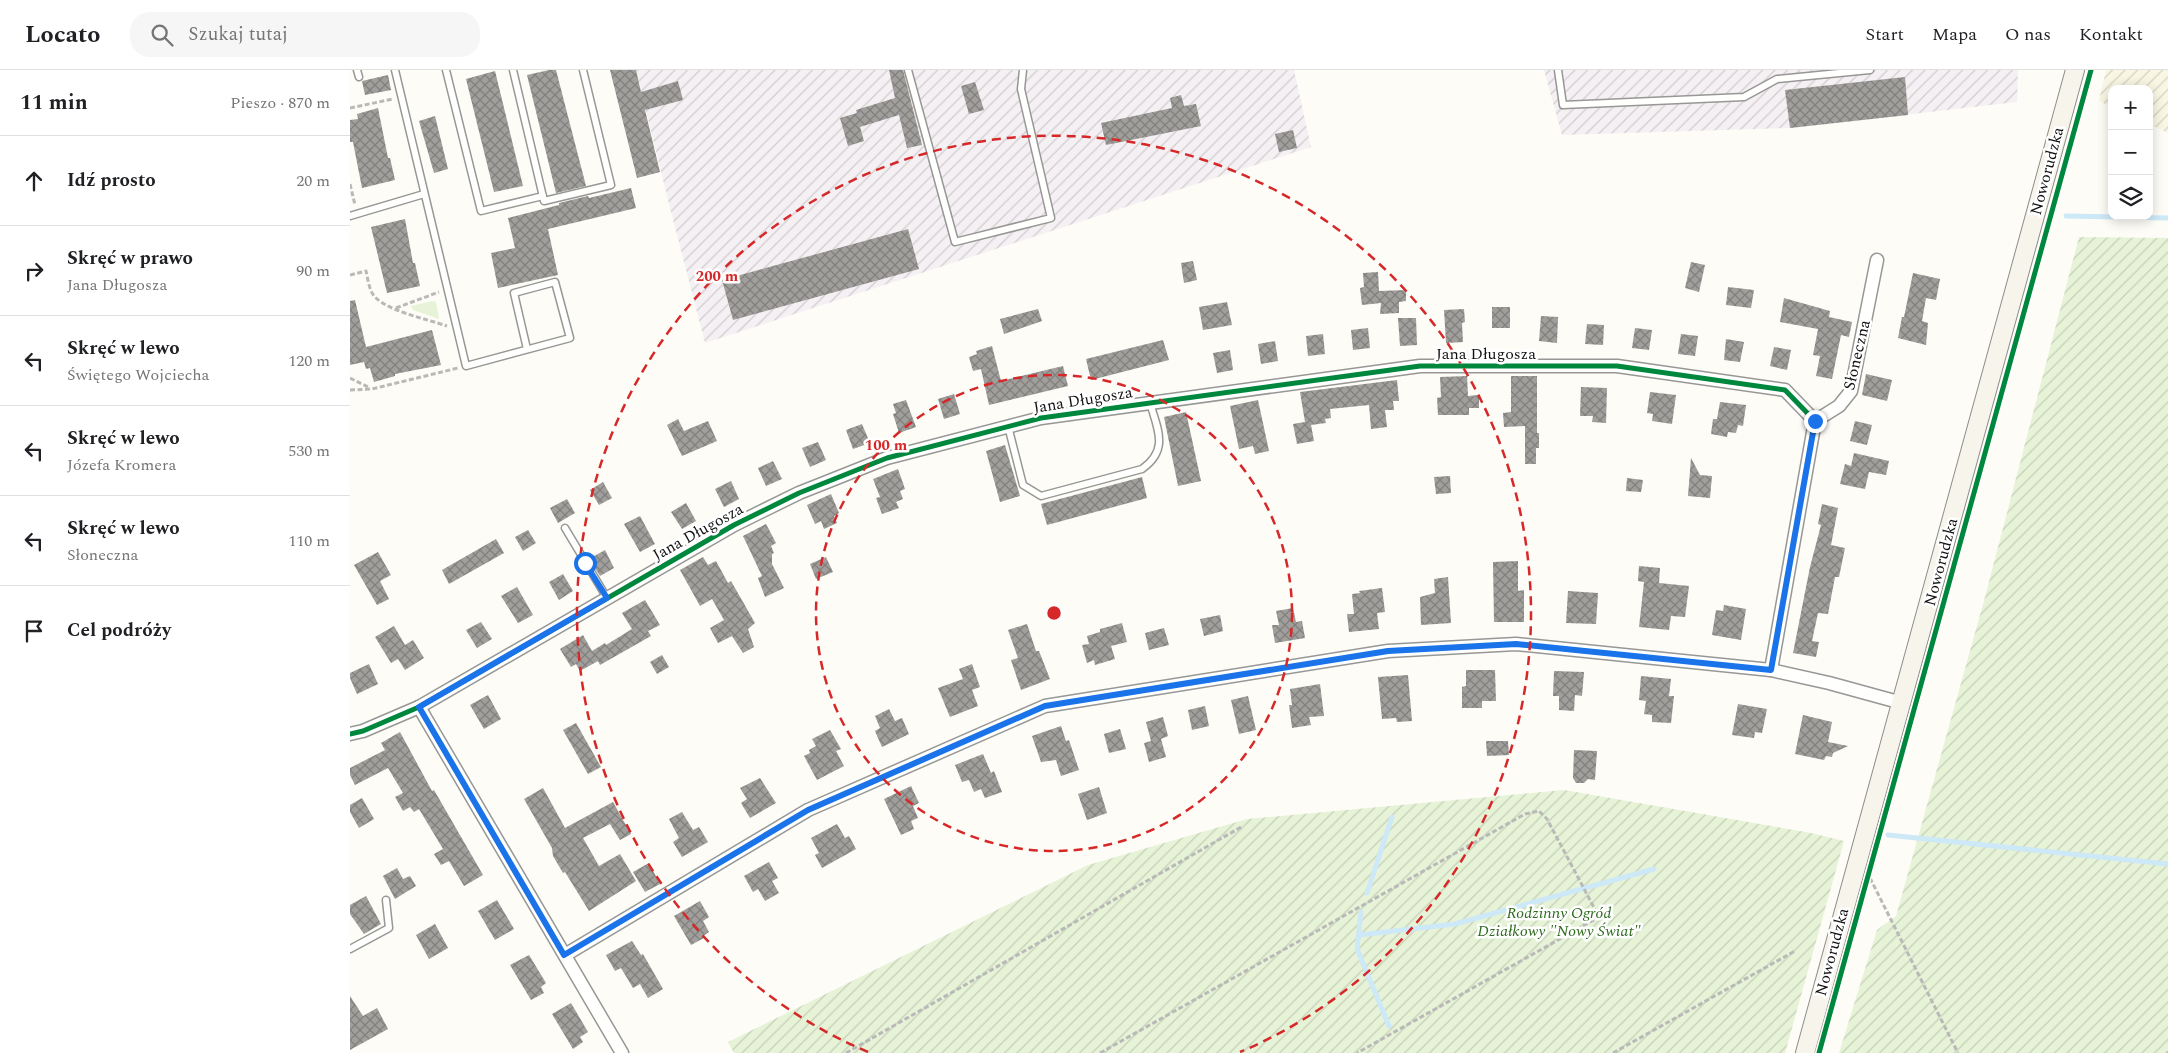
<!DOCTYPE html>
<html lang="pl">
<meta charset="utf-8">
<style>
:root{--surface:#fff;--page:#f6f6f6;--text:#202124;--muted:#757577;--line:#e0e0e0}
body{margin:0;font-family:Spectral,serif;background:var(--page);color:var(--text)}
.controls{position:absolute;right:15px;top:15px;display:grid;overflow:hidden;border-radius:10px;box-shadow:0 2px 12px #0003}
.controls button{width:45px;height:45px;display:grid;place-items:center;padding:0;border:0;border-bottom:1px solid var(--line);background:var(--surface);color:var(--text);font:25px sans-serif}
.stop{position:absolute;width:15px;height:15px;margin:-11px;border:4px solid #1a73e8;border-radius:50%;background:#fff}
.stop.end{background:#1a73e8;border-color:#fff;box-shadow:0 1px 5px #0008}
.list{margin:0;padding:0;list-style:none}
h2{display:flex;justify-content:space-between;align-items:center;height:65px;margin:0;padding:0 20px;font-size:21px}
h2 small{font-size:16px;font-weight:400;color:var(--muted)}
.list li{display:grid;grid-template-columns:32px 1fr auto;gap:15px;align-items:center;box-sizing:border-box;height:90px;padding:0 20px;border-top:1px solid var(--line)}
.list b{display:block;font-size:19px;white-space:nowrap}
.list p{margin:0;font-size:16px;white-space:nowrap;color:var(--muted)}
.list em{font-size:16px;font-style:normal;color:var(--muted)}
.icon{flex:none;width:28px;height:28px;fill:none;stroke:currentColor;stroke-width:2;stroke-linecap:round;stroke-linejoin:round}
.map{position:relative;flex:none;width:1818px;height:983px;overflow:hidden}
header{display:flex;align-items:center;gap:30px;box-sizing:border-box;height:70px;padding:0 25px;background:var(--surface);border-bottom:1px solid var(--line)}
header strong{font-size:24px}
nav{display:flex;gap:28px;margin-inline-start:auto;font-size:18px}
.search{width:350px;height:45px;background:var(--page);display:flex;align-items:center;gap:12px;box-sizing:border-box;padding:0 18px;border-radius:20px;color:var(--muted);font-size:19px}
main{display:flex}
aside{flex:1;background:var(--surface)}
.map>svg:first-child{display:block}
</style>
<header>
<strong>Locato</strong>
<div class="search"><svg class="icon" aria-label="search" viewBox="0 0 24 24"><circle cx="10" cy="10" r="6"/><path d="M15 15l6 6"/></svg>Szukaj tutaj</div>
<nav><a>Start</a><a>Mapa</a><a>O nas</a><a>Kontakt</a></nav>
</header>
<main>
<aside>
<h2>11 min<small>Pieszo · 870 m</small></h2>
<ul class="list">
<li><svg class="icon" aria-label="ahead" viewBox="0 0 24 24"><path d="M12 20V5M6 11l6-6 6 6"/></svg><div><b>Idź prosto</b></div><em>20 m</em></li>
<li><svg class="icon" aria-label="right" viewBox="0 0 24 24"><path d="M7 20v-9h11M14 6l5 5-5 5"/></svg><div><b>Skręć w prawo</b><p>Jana Długosza</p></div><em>90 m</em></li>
<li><svg class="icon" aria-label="left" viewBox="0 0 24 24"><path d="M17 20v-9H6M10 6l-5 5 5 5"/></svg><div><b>Skręć w lewo</b><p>Świętego Wojciecha</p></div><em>120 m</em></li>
<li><svg class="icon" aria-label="left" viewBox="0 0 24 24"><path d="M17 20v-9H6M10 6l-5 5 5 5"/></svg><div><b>Skręć w lewo</b><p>Józefa Kromera</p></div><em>530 m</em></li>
<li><svg class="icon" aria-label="left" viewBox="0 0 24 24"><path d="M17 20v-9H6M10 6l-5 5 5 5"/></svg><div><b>Skręć w lewo</b><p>Słoneczna</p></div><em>110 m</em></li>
<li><svg class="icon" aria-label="arrive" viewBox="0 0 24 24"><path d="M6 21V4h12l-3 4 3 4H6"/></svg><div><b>Cel podróży</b></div></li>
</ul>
</aside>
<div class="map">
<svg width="1818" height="983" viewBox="0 0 1818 983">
<defs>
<pattern id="industrial-furrows" width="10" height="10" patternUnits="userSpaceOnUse" patternTransform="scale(1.25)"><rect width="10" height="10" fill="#f5f0f3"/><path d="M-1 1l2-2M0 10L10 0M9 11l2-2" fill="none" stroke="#d1cdcf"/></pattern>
<pattern id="farmland-furrows" width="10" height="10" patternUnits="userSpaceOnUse" patternTransform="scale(1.25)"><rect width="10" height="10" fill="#f9f7e4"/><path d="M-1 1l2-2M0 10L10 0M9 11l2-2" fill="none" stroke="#d4d3c3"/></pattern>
<pattern id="garden-furrows" width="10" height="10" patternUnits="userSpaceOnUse" patternTransform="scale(1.25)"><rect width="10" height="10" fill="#e7f3d7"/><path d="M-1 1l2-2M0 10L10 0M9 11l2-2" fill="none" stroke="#c5cfb8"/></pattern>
<pattern id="building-cross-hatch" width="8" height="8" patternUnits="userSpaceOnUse" patternTransform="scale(1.25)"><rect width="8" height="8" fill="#a19f9c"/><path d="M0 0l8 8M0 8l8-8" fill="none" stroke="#82807e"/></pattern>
</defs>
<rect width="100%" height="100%" fill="#fdfcf7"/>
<g fill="url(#industrial-furrows)">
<polygon points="286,0 944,0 961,77 355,273 319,134"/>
<polygon points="1194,0 1668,0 1667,32 1440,58 1212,65"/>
</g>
<polygon fill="url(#farmland-furrows)" points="1756,0 1818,0 1818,63 1799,54 1799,19 1762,19 1762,37 1749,31"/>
<polygon fill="#e7f3d7" points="82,231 86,232 89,249 63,240 61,236"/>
<g fill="url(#garden-furrows)">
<polygon points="1729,167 1818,168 1818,983 1489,983 1527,860 1546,846 1635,527"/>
<polygon points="1214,720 1461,763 1494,771 1435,983 384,983 378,972 738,795 897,749"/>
</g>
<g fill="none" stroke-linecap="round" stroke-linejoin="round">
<g stroke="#cde8f7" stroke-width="5">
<polyline points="1716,146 1818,148"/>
<polyline points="1538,765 1818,794"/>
<polyline points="1017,823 1042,747"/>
<polyline points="1011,842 1007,879 1039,956"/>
<polyline points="1009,865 1105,854 1304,799"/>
</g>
</g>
<g fill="url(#building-cross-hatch)">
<polygon points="199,0 206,0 236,116 206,123 177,5"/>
<polygon points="260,0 286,0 291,22 328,11 333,30 295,40 310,102 287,108"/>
<polygon points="539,0 553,0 572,75 557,78 549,45 510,57 514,71 498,76 490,48 507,43 506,40 545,28"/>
<polygon points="145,1 173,116 144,122 116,9"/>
<polygon points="38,5 41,20 15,25 12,11"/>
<polygon points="1555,7 1558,45 1440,58 1435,20"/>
<polygon points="625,12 634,40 619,44 611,16"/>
<polygon points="831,25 834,36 846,34 851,56 756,75 751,53 822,38 820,28"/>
<polygon points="28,38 38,88 40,88 45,110 12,118 3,72 0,72 0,50 8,49 7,44"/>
<polygon points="85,46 98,99 84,103 69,51"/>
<polygon points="943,60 947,78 929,82 925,64"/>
<polygon points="281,118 286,138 198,159 208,205 148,218 141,183 165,178 158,148 209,135 209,133 238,126 239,128"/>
<polygon points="55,149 63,193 65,193 70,216 37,223 21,157"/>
<polygon points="558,159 569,199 383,250 372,210"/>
<polygon points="843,191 847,210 834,213 831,193"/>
<polygon points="1341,192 1355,195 1349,222 1335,218"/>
<polygon points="1028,202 1029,221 1056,220 1056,231 1049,232 1049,243 1030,244 1031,233 1012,235 1010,218 1014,217 1013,203"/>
<polygon points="1563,203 1590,209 1586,230 1576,228 1572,251 1578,253 1576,275 1548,268 1552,247 1554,247"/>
<polygon points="1378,217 1404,220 1401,238 1376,235"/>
<polygon points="1434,228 1480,241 1479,247 1502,252 1499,267 1491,265 1482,309 1466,306 1470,286 1463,285 1468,259 1430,252"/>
<polygon points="5,230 16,277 82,260 91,295 45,304 45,306 24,312 20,298 16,299 14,292 0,295 0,231"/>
<polygon points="877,232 882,255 853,260 849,237"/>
<rect x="1142" y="237" width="18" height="21"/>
<polygon points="688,239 692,251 654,264 650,249"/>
<polygon points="1114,239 1115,252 1112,253 1113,272 1096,273 1094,240"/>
<polygon points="1191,246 1208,247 1207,273 1189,271"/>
<polygon points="1048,248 1066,248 1067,275 1050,276"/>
<polygon points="1237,254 1254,255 1253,275 1235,274"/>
<polygon points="1018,258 1020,278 1003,280 1001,260"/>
<polygon points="1285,258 1302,260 1299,280 1282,278"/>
<polygon points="973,264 975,284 958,286 956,266"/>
<polygon points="1331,264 1348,266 1345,286 1328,284"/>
<polygon points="1376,269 1394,272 1390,292 1374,290"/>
<polygon points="813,270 819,290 741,310 736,289"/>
<polygon points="925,271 928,291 911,294 908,274"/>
<polygon points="642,276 651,311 713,296 718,316 639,335 631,299 623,301 619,287 627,284 626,281"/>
<polygon points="1424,277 1441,280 1437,300 1420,296"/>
<polygon points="880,280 883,300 867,303 863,283"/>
<polygon points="1516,304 1542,310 1537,331 1512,325"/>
<polygon points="1117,306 1118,326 1129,325 1129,338 1119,338 1119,345 1088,345 1087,328 1091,327 1090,307"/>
<polygon points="1161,306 1187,306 1187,363 1189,363 1189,378 1186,378 1186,394 1175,394 1175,356 1154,357 1153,343 1161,342"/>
<polygon points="1047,310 1049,331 1043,331 1044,340 1035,340 1037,357 1021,359 1019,335 980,339 981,348 975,349 976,353 961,355 964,371 947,374 943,354 955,352 950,322"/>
<polygon points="1231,317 1257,318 1256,353 1242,352 1243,346 1230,346"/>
<polygon points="1300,322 1326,325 1322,354 1302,351 1303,344 1297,343"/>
<polygon points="604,324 610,344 594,349 588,329"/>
<polygon points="556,330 566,357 549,363 543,344 546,343 543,334"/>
<polygon points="908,330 919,381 905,384 903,376 889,379 880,336"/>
<polygon points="1370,332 1396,335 1393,356 1388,355 1386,363 1378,362 1377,367 1361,364 1363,349 1367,349"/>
<polygon points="836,342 851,411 828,416 814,347"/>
<polygon points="328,349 334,361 358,351 367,371 332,386 317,355"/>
<polygon points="1505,351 1522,355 1517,375 1500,371"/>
<polygon points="512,354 520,373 503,379 496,360"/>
<polygon points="468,372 476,390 460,397 452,378"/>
<polygon points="655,375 670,426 650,432 636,381"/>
<polygon points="1504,383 1539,391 1536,405 1519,402 1515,419 1490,414 1495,394 1501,396"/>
<polygon points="1341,388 1350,405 1362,406 1360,428 1338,426"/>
<polygon points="423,391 432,409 416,416 408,398"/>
<polygon points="548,399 555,419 550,421 553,429 546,432 549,438 532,444 526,428 530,427 523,409"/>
<polygon points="1100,406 1101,423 1086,424 1084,407"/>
<polygon points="792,407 797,428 697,455 691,434"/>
<polygon points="1277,408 1293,410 1291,422 1276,421"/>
<polygon points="381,411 389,429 374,437 365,419"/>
<polygon points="253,412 262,428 249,435 240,420"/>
<polygon points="481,424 489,443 484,446 487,453 474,459 471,451 465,454 457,435"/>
<polygon points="217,429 225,443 208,453 200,438"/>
<polygon points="336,433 346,451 332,459 321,442"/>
<polygon points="1472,434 1488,438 1481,475 1495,478 1489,507 1485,507 1478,544 1468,543 1462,571 1469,572 1466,587 1443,583 1460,497 1471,455 1468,454"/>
<polygon points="290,446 305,474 290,482 274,454"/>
<polygon points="416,454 426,473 421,476 424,483 422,484 422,494 434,518 415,527 408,508 412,506 393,466"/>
<polygon points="178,460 186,473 173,481 165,467"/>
<polygon points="146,469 154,483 99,514 92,500"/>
<polygon points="255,480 264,498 250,506 239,489"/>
<polygon points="28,482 41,505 30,511 39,529 27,535 4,495"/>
<polygon points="353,487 358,495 366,491 378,513 381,511 405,553 398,559 404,577 393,583 382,566 368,573 360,558 374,550 362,529 350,536 330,500"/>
<polygon points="476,487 483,502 466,509 460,494"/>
<polygon points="1168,491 1168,521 1174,520 1174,552 1144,552 1143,492"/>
<polygon points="1289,496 1310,498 1309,513 1339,516 1335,547 1321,546 1319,560 1289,557 1294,512 1288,511"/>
<polygon points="213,504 223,521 209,530 199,512"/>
<polygon points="1098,507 1101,553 1071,555 1070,527 1085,523 1084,509"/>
<polygon points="167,517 183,545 168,553 151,526"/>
<polygon points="1032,518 1035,542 1027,543 1029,559 999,562 997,544 1004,544 1002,524 1010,523 1009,521"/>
<polygon points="1218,521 1248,523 1246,554 1216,553"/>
<polygon points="295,530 310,555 298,561 301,566 250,595 248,591 230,601 226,594 221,597 210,579 233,565 242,581 255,573 256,575 282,559 272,543"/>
<polygon points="1374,535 1396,539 1391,570 1362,565 1366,540 1373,541"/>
<polygon points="943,538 946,552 952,551 955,568 925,573 922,555 929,555 926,541"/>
<polygon points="870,545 873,561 854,566 850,549"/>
<polygon points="131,552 142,569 127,578 116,560"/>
<polygon points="772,553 777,572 761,576 765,589 745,595 744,590 737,593 732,575 739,574 737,566 750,562 750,559"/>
<polygon points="677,554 686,581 689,581 700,609 671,620 661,590 668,588 658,560"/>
<polygon points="44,556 55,575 63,570 74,588 55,600 48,589 41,593 25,567"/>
<polygon points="814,558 819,575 799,580 795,563"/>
<polygon points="312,585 319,597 307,604 300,592"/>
<polygon points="19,594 28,614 7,624 0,608 0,603"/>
<polygon points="622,594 630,617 622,620 628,636 600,647 588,618 613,609 609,599"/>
<polygon points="1116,600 1145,600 1146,631 1132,631 1132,638 1112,638 1112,617 1116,616"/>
<polygon points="1204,601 1234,602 1232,626 1225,625 1224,641 1209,640 1209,626 1203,626"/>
<polygon points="1058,605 1062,651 1047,652 1046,648 1032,649 1028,607"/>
<polygon points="1291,606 1321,609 1319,626 1324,626 1321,653 1302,652 1302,645 1294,644 1296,631 1289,630"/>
<polygon points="970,614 974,646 959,647 961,655 942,658 939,635 942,635 940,619"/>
<polygon points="138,625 151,649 134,659 120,635"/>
<polygon points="898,626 906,660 889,664 881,630"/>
<polygon points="1388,634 1417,639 1412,663 1405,662 1404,668 1382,665"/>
<polygon points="855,636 859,656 842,660 838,640"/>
<polygon points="539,639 545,651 552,648 559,664 532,677 525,661 530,658 525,646"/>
<polygon points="1453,645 1482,652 1478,672 1498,676 1483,683 1482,687 1476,686 1474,690 1445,684"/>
<polygon points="813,647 818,666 811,669 816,687 799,692 794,673 801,671 796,652"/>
<polygon points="226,653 251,697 238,704 213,660"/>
<polygon points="711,656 716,671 719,670 729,700 711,706 706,690 691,692 682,666"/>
<polygon points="770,659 776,679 759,683 754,664"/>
<polygon points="480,660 491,679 486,681 494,696 467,710 454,686 460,683 459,680 466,676 462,669"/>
<polygon points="50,662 82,721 84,720 133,805 114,816 99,791 91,795 84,784 93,779 69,739 64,742 60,737 53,741 45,727 53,723 38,698 5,715 0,705 0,698 35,680 31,673"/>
<polygon points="1136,671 1158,671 1159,685 1137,686"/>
<polygon points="1224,680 1247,681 1245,710 1238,709 1234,713 1226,713 1223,708"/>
<polygon points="633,684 641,703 644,701 652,722 635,728 631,719 624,722 619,710 612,712 605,695"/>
<polygon points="410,708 426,733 400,748 391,733 397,729 390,718"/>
<polygon points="561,716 569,733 563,736 568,748 561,751 564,759 551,765 534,729"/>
<polygon points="749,717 757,743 737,750 728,724"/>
<polygon points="193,718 215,758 263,732 281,764 270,770 260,754 233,768 249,796 270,784 286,811 239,841 215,802 213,803 203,786 202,778 174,729"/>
<polygon points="12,728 24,749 9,758 0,742 0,735"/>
<polygon points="332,742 343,760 349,757 358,772 332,787 323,772 329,768 319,749"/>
<polygon points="487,754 495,768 499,766 506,779 472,798 465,785 469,783 461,768"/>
<polygon points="419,792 428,808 422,811 429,823 415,831 408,819 403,822 394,806"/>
<polygon points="299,793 310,814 295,822 283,802"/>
<polygon points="47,798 53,809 60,806 66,816 45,829 33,806"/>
<polygon points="16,826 31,854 14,864 0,844 0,835"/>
<polygon points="147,830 164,859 145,870 128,841"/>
<polygon points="350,831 359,847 353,851 359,862 353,866 354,868 341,875 324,846"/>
<polygon points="85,854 98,878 79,889 66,865"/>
<polygon points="282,871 291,885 293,884 313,919 298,928 290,914 283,918 271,898 265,901 256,885"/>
<polygon points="179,885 196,913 191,917 194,923 181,930 160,895"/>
<polygon points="0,926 13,946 27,938 38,959 0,980"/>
<polygon points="221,933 238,962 230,967 233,972 223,979 202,944"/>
</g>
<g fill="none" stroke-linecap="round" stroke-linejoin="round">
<g stroke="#979795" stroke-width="9">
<g id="lane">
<polyline points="7,0 9,7"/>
<polyline points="45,0 116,296 220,268 205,212 164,223 177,279"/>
<polyline points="96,0 131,141 193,126"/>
<polyline points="163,0 194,131 261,115 233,0"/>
<polyline points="558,0 605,172 701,148 671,19 673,0"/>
<polyline points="1208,0 1213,35 1394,27 1427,9 1520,0"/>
<polyline points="0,146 74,124"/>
<path d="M 658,356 L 673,415 L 691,426 L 792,399 C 819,380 808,360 800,333"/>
<polyline points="215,458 257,528"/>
<polyline points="0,879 39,858 36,830"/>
</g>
</g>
<g stroke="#979795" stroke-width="15">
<g id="street">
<polyline points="1421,600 1465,351 1489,336 1501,321 1527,190"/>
<polyline points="69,637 272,983"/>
<polyline points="0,664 13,661 69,637 384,455 449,423 537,388 691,348 1070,296 1267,296 1435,320 1465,351"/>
<polyline points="215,885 458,740 695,636 1038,581 1166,574 1421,600 1479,613 1552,633"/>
</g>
</g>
<g stroke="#8e8d8b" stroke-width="20">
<polyline id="secondary" points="1455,983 1725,0"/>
</g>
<g stroke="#b9b9b8" stroke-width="3" stroke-dasharray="5 2.5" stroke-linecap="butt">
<polyline points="0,38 43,29"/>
<polyline points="0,114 5,135"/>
<path d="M 0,205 L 16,201 C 18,209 19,222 26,228 C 41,242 77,249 97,256"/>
<polyline points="46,238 89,222"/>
<polyline points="0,308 20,318"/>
<polyline points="0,320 22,319 108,298"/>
<polyline points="1520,808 1608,983"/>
<polyline points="496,983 893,756"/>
<polyline points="750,983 1175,744 1189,741 1197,749 1249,847 1007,983"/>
<polyline points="1263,983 1445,881"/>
<polyline points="1817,983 1818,982"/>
</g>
<use href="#lane" stroke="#fffffe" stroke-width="6"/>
<use href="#street" stroke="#fffffe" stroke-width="12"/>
<use href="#secondary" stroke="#f6f4eb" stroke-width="18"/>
<g stroke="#fff" stroke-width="8">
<g id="cycleway">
<polyline points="0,664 13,661 69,637 384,455 449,423 537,388 691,348 1070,296 1267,296 1435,320 1465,351"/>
<polyline points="1469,983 1741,0"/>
</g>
</g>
<use href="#cycleway" stroke="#00873e" stroke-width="5"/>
</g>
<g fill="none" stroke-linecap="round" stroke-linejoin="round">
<polyline stroke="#1a73e8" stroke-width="6" points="235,493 257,528 69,637 214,885 458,740 695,636 1038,581 1166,574 1421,600 1465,351"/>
</g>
<g fill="none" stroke="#d62828" stroke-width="2.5" stroke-dasharray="9 6">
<circle cx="704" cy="543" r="238"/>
<path d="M518 982A477 477 0 1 1 890 982"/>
</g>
<g text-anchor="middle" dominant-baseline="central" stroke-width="5" stroke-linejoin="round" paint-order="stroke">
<g font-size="16" fill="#111" stroke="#fff">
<text transform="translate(1697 101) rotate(-75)">Noworudzka</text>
<text x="1136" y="284">Jana Długosza</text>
<text transform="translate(1507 285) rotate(-77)">Słoneczna</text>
<text transform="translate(733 330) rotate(-9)">Jana Długosza</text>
<text transform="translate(348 462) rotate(-29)">Jana Długosza</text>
<text transform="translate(1591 492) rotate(-75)">Noworudzka</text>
<text transform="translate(1482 882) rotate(-75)">Noworudzka</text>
</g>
<g font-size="16" font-style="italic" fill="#2f6b1f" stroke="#fff">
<text x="1209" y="843">Rodzinny Ogród<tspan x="1209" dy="18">Działkowy "Nowy Świat"</tspan></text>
</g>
</g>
<circle cx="704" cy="543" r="8" fill="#d62828" stroke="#fff" stroke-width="2.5"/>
<g font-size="15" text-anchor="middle" font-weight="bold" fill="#d62828" stroke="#fff" stroke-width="5" stroke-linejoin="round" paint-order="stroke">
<text x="367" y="211">200 m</text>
<text x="536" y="380">100 m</text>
</g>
</svg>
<div class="controls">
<button>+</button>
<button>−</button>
<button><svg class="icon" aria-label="layers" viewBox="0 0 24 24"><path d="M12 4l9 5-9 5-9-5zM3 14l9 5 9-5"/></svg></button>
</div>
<div class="stop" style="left:235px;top:493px"></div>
<div class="stop end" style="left:1465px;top:351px"></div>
</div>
</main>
